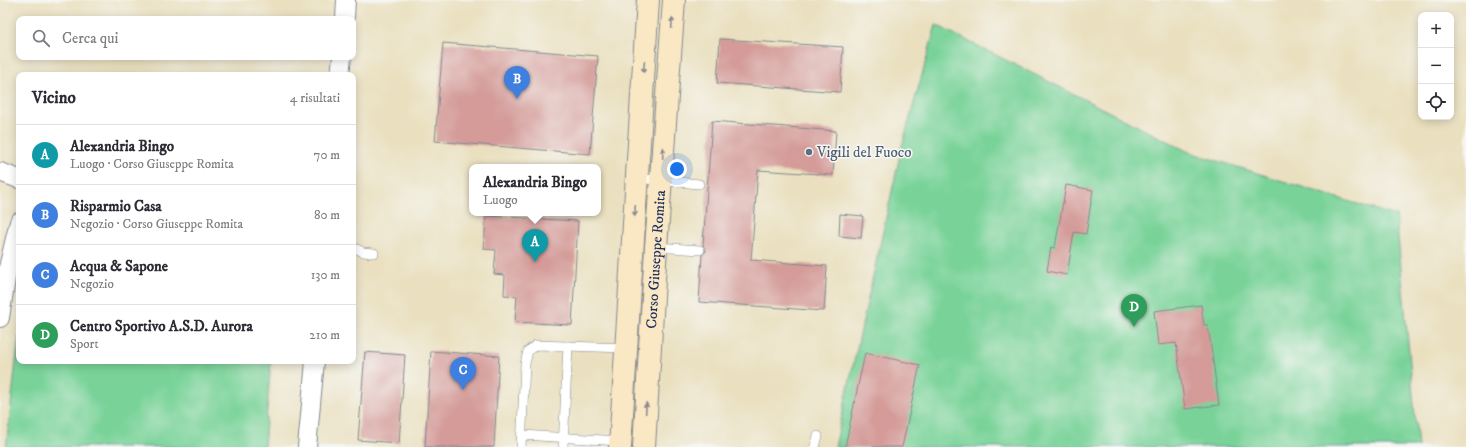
<!DOCTYPE html>
<html lang="it">
<meta charset="utf-8">
<style>
:root{--surface:#fff;--page:#f2f2f3;--text:#2b2b33;--muted:#7c7c81;--line:#e1e1e2;--accent:#c8321e}
body{margin:0;font-family:"IM FELL DW Pica",serif;background:var(--page);color:var(--text)}
.controls{position:absolute;right:12px;top:12px;display:grid;overflow:hidden;border-radius:8px;box-shadow:0 2px 10px #0003}
.controls button{width:36px;height:36px;display:grid;place-items:center;padding:0;border:0;border-bottom:1px solid var(--line);background:var(--surface);color:var(--text);font:20px sans-serif}
.you{position:absolute;left:677px;top:169px;width:14px;height:14px;margin:-10px;border:3px solid #fff;border-radius:50%;background:#1a73e8;box-shadow:0 0 0 6px #1a73e833}
.badge{display:grid;place-items:center;width:26px;height:26px;border-radius:50%;background:var(--accent);color:#fff;font-size:13px;font-weight:700}
.pin{position:absolute;translate:-50% -33px;filter:drop-shadow(0 1px 2px #0008)}
.pin::after{content:'';position:absolute;top:21px;width:14px;height:12px;background:inherit;clip-path:polygon(0 0,100% 0,50% 100%)}
.popup{position:absolute;left:469px;top:164px;width:132px;height:52px;box-sizing:border-box;display:grid;place-content:center;border-radius:8px;background:var(--surface);filter:drop-shadow(0 1px 3px #0005);font-size:13px;white-space:nowrap;color:var(--muted)}
.popup b{font-size:15px;color:var(--text)}
.popup::after{content:'';position:absolute;left:50%;top:100%;margin-left:-8px;border:8px solid transparent;border-top-color:var(--surface)}
.list{margin:0;padding:0;list-style:none}
h2{display:flex;justify-content:space-between;align-items:center;height:52px;margin:0;padding:0 16px;font-size:17px}
h2 small{font-size:13px;font-weight:400;color:var(--muted)}
.list li{display:grid;grid-template-columns:26px 1fr auto;gap:12px;align-items:center;box-sizing:border-box;height:60px;padding:0 16px;border-top:1px solid var(--line)}
.list b{display:block;font-size:15px;white-space:nowrap}
.list p{margin:0;font-size:13px;white-space:nowrap;color:var(--muted)}
.list em{font-size:13px;font-style:normal;color:var(--muted)}
.icon{flex:none;width:22px;height:22px;fill:none;stroke:currentColor;stroke-width:2;stroke-linecap:round;stroke-linejoin:round}
.map{position:relative;flex:none;width:1466px;height:447px;overflow:hidden}
.search{position:absolute;background:var(--surface);box-shadow:0 2px 10px #0003;left:16px;top:16px;width:340px;height:44px;display:flex;align-items:center;gap:10px;box-sizing:border-box;padding:0 14px;border-radius:8px;color:var(--muted);font-size:15px}
.panel{position:absolute;background:var(--surface);box-shadow:0 2px 10px #0003;left:16px;top:72px;width:340px;height:292px;border-radius:8px}
.map>svg:first-child{display:block}
</style>
<div class="map">
<svg width="1466" height="447" viewBox="0 0 1466 447">
<rect width="100%" height="100%" fill="#f6f6f2"/>
<filter id="ink" filterUnits="userSpaceOnUse"><feTurbulence type="fractalNoise" baseFrequency=".025" numOctaves="2"/><feDisplacementMap in="SourceGraphic" scale="8" xChannelSelector="R" yChannelSelector="G"/><feConvolveMatrix kernelMatrix="1 2 1 2 8 2 1 2 1" color-interpolation-filters="sRGB"/></filter>
<filter id="wash" filterUnits="userSpaceOnUse"><feTurbulence type="fractalNoise" baseFrequency=".012" numOctaves="4" result="noise"/><feDisplacementMap in="SourceGraphic" scale="16" xChannelSelector="R" yChannelSelector="G"/><feGaussianBlur stdDeviation="0.9" result="paint"/><feColorMatrix in="noise" values="0 0 0 0 0 0 0 0 0 0 0 0 0 0 0 0 0 1.4 0 .05"/><feComposite in="paint" operator="in"/></filter>
<g filter="url(#wash)">
<rect width="100%" height="100%" fill="#eae0bf"/>
<g fill="#79d399" stroke="#4a817c">
<polygon points="936,25 1189,152 1396,216 1418,447 835,447 902,146"/>
<polygon points="19,336 19,361 271,361 264,447 6,447"/>
</g>
<g id="blocks">
<g fill="#d49b99">
<polygon points="720,39 843,47 840,92 717,83"/>
<polygon points="443,43 598,56 590,154 435,141"/>
<polygon points="712,121 836,131 833,175 758,170 751,260 827,266 824,311 699,302 702,255 706,251 703,245"/>
<polygon points="1066,185 1093,190 1086,234 1074,232 1067,275 1047,271 1051,247 1055,248"/>
<polygon points="840,214 863,216 861,238 839,236"/>
<polygon points="486,216 578,221 572,325 515,322 517,296 504,295 505,275 494,274 496,250 484,249"/>
<polygon points="1201,305 1204,325 1208,325 1219,405 1185,409 1176,343 1158,345 1154,311"/>
<polygon points="431,351 499,356 494,447 425,447"/>
<polygon points="365,352 405,355 399,443 358,440"/>
<polygon points="865,353 920,365 902,447 845,447"/>
</g>
</g>
</g>
<g filter="url(#ink)">
<use href="#blocks" fill-opacity="0" stroke="#82888e" stroke-width="1"/>
<g fill="none" stroke-linecap="round" stroke-linejoin="round">
<g stroke="#82888e" stroke-width="10">
<g id="lane">
<polyline points="636,178 699,184"/>
<polyline points="353,247 363,252 374,253"/>
<polyline points="656,247 700,250"/>
<polyline points="522,435 620,441"/>
<polyline points="521,447 525,364 528,351 536,345 626,348"/>
<polyline points="563,447 568,346"/>
<polyline points="815,447 818,436"/>
</g>
</g>
<g stroke="#82888e" stroke-width="20">
<g id="street">
<polyline points="345,19 346,0"/>
<polyline points="340,75 342,57"/>
<polyline points="0,172 19,179"/>
<polyline points="0,318 7,272 19,222"/>
<polyline points="307,447 315,361"/>
</g>
</g>
<g stroke="#82888e" stroke-width="24">
<g id="secondary">
<polyline points="620,447 648,0"/>
<path id="s1" d="M 644,447 L 656,247 L 674,0"/>
</g>
</g>
<use href="#lane" stroke="#fff" stroke-width="9"/>
<use href="#street" stroke="#fff" stroke-width="18"/>
<use href="#secondary" stroke="#fae7c3" stroke-width="22"/>
</g>
<defs><path id="oneway-solid" d="M-6-.8H1V-3.2L6.5 0L1 3.2V.8H-6Z"/></defs>
<g fill="#8a8b90">
<use href="#oneway-solid" transform="translate(672 23) rotate(-86)"/>
<use href="#oneway-solid" transform="translate(644 67) rotate(94)"/>
<use href="#oneway-solid" transform="translate(663 153) rotate(-86)"/>
<use href="#oneway-solid" transform="translate(635 211) rotate(93)"/>
<use href="#oneway-solid" transform="translate(646 408) rotate(-87)"/>
</g>
</g>
<circle fill="#5c6f8a" stroke="#f6f6f2" stroke-width="1.5" cx="809" cy="152" r="4"/>
<g text-anchor="middle" dominant-baseline="central" stroke-width="3" stroke-linejoin="round" paint-order="stroke">
<g font-size="15" fill="#4e5e75" stroke="#f6f6f2" text-anchor="start">
<text x="817" y="152">Vigili del Fuoco</text>
</g>
<g font-size="15" fill="#1b2f5e" stroke="#f6f6f2">
<text stroke="none"><textPath href="#s1" startOffset="188">Corso Giuseppe Romita</textPath></text>
</g>
</g>
</svg>
<div class="controls">
<button>+</button>
<button>−</button>
<button><svg class="icon" aria-label="locate" viewBox="0 0 24 24"><circle cx="12" cy="12" r="6"/><path d="M12 2v4M12 18v4M2 12h4M18 12h4"/></svg></button>
</div>
<div class="you"></div>
<div class="pin badge" style="left:535px;top:262px;background:#0f9aa8">A</div>
<div class="popup"><b>Alexandria Bingo</b>Luogo</div>
<div class="pin badge" style="left:517px;top:99px;background:#3f7fe0">B</div>
<div class="pin badge" style="left:463px;top:390px;background:#3f7fe0">C</div>
<div class="pin badge" style="left:1134px;top:327px;background:#2e9e5b">D</div>
<div class="search"><svg class="icon" aria-label="search" viewBox="0 0 24 24"><circle cx="10" cy="10" r="6"/><path d="M15 15l6 6"/></svg>Cerca qui</div>
<section class="panel">
<h2>Vicino<small>4 risultati</small></h2>
<ul class="list">
<li><span class="badge" style="background:#0f9aa8">A</span><div><b>Alexandria Bingo</b><p>Luogo · Corso Giuseppe Romita</p></div><em>70 m</em></li>
<li><span class="badge" style="background:#3f7fe0">B</span><div><b>Risparmio Casa</b><p>Negozio · Corso Giuseppe Romita</p></div><em>80 m</em></li>
<li><span class="badge" style="background:#3f7fe0">C</span><div><b>Acqua &amp; Sapone</b><p>Negozio</p></div><em>130 m</em></li>
<li><span class="badge" style="background:#2e9e5b">D</span><div><b>Centro Sportivo A.S.D. Aurora</b><p>Sport</p></div><em>210 m</em></li>
</ul>
</section>
</div>
